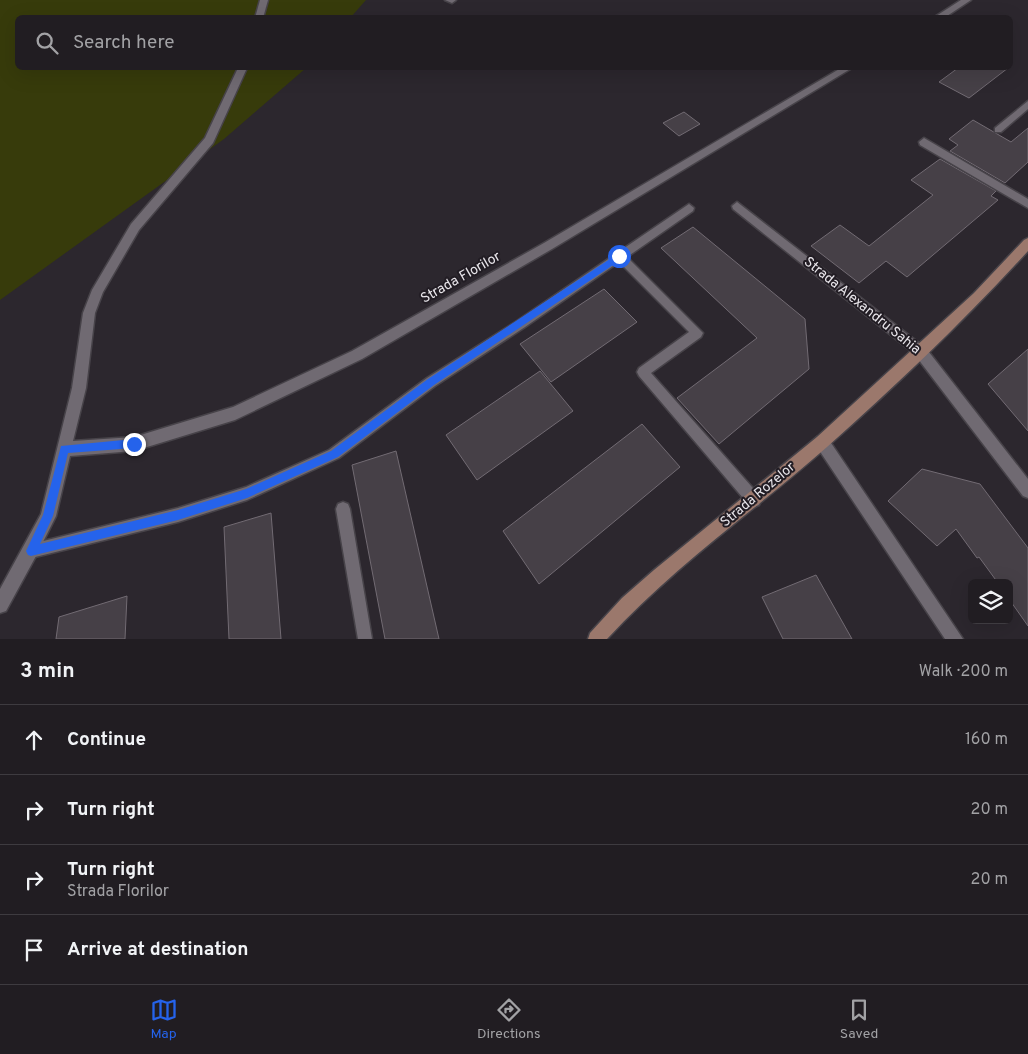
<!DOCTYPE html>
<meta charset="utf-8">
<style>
:root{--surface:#211d22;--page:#2d2a2f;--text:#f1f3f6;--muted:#a2a2a5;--line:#3e3b40;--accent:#2563eb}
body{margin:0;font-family:Overpass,sans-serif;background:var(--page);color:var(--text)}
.controls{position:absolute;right:15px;bottom:15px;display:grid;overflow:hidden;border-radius:8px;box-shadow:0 5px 20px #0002}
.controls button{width:45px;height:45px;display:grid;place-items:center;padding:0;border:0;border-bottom:1px solid var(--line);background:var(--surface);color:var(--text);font:25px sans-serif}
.stop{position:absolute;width:15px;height:15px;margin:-11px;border:4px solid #2563eb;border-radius:50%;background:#fff}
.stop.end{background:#2563eb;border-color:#fff;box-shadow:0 1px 5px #0008}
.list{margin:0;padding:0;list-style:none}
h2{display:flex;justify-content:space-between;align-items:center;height:65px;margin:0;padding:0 20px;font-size:21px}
h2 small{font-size:16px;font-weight:400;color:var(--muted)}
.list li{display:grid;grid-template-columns:32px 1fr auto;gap:15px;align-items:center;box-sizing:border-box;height:70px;padding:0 20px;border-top:1px solid var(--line)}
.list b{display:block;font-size:19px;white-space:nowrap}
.list p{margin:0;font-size:16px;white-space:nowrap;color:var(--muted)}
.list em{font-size:16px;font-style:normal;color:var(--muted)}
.icon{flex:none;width:28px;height:28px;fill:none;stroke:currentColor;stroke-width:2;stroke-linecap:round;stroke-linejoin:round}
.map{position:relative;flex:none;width:1028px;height:639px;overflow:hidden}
.search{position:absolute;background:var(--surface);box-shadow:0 5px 20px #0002;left:15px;right:15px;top:15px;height:55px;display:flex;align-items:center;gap:12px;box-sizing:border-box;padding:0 18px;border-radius:8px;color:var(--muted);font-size:19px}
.sheet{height:345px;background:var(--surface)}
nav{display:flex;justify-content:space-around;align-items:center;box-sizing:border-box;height:70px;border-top:1px solid var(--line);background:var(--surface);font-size:14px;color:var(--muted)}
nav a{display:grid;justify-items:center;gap:2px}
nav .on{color:var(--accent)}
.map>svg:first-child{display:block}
</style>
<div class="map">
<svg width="1028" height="639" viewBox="0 0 1028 639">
<rect width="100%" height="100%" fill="#2c272e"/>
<polygon fill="#373b0b" points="0,0 366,0 351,17 18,18 18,68 306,68 224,139 0,300"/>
<g fill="#464047" stroke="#726b73">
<polygon points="958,68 1008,68 969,98 939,82"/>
<polygon points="684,112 700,124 679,136 663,123"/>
<polygon points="973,120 1011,142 1028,128 1028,162 1005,183 950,151 958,145 949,139"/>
<polygon points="940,159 996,191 991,196 998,200 907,277 886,261 859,283 811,246 840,225 869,246 933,195 911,180"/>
<polygon points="693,227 805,319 809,369 719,444 677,398 757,338 661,248"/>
<polygon points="604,289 637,322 551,382 520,344"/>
<polygon points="1028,349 1028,431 988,384"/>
<polygon points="540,371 573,411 477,480 446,435"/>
<polygon points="642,424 680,467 539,584 503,531"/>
<polygon points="396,451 439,639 385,639 352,465"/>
<polygon points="922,469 980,484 1028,548 1028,626 1009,599 1009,583 998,583 979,557 977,558 956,529 937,546 888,501"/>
<polygon points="271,513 281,639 229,639 224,527"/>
<polygon points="816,575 852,639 783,639 762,597"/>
<polygon points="127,596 125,639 56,639 59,617"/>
</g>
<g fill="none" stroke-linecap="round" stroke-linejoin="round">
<g stroke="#474349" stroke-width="3">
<g id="lane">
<polygon points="1028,101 1028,109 1001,132 995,132 995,128"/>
<polygon points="737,202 924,347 926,351 924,355 920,356 916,355 733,209 732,206"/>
<polygon points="689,204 694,208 693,211 627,257 703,333 701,337 651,373 759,495 761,500 759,505 754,507 749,505 639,376 637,372 639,368 689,332 619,262 525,327 435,386 339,458 247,500 178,522 31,558 26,556 24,551 26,546 31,544 178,508 246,487 329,450 427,378 517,321"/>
<polygon points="343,502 348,504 350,509 372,639 358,639 336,509 338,504"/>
</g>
</g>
<g stroke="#474349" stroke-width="3">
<g id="street">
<polygon points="260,0 268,0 263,18 255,18"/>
<polygon points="445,0 456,0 452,3"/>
<polygon points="961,0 971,0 944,18 933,18"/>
<polygon points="238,68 247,68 213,143 139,230 103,292 95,313 86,388 73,441 134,437 233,407 352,351 544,243 841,68 852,68 552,249 362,359 235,420 134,451 70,456 56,516 36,556 6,611 0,613 0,589 41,514 72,388 83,313 92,290 131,224 205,138"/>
<polygon points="924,138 1028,199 1028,208 920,145 919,142"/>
<polygon points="920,345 925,347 1028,479 1028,498 1023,496 915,355 914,351 915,347"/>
<polygon points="822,435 827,437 963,639 945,639 817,447 815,442 817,437"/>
</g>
</g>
<g stroke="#474349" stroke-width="3">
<path id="secondary" d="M 1028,238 L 1028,251 C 965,320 897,385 827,447 C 754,511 673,567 607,639 L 588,639 L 590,633 L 622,598 L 654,570 L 817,437 L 974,293 L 1024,240 Z"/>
</g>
<use href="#lane" fill="#706a72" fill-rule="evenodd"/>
<use href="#street" fill="#706a72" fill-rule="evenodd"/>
<use href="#secondary" fill="#9b786c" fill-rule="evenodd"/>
</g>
<polygon fill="#2563eb" points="619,253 623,256 622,259 434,385 338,457 247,498 178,520 31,556 28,555 26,551 43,515 61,446 134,439 139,444 134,448 68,453 53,516 40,544 178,510 246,489 331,451 428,379"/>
<g text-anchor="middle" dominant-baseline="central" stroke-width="4" stroke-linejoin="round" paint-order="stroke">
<g font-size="14" fill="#e9e6eb" stroke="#221d24">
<text transform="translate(461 278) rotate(-30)">Strada Florilor</text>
<text transform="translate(862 306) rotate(39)">Strada Alexandru Sahia</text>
<text transform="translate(758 495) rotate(-40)">Strada Rozelor</text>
</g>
</g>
</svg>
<div class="controls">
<button><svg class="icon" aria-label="layers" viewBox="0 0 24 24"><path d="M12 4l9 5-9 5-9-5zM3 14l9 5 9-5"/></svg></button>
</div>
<div class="stop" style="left:619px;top:256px"></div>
<div class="stop end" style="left:134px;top:444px"></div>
<div class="search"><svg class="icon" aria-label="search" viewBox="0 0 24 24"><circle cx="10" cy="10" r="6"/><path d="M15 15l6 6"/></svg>Search here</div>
</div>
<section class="sheet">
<h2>3 min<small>Walk · 200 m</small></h2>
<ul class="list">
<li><svg class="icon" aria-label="ahead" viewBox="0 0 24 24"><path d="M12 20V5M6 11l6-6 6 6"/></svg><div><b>Continue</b></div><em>160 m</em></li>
<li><svg class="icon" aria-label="right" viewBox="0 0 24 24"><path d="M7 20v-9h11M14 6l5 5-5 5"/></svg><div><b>Turn right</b></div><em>20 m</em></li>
<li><svg class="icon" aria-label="right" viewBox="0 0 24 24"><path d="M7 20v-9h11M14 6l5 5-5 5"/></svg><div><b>Turn right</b><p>Strada Florilor</p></div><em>20 m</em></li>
<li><svg class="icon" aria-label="arrive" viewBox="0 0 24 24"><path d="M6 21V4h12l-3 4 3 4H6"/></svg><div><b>Arrive at destination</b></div></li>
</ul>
</section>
<nav>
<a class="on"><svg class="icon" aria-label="map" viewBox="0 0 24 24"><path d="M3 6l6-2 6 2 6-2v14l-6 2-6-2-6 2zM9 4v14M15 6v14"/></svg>Map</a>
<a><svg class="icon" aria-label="directions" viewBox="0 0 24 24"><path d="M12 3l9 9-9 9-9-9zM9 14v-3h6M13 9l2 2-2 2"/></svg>Directions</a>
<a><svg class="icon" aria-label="saved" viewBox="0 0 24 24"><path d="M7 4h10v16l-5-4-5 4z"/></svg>Saved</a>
</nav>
